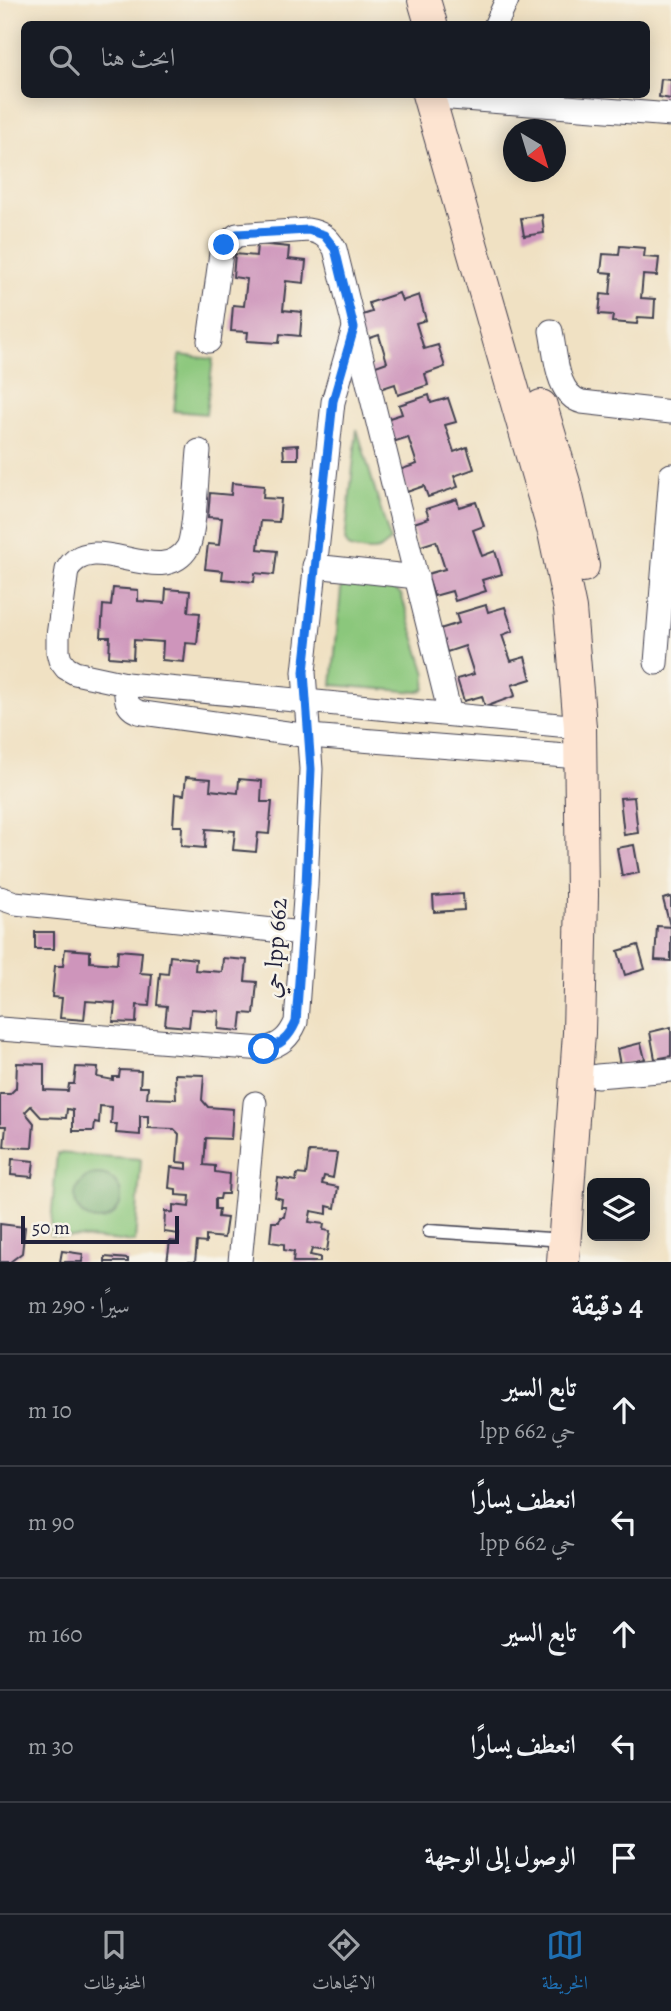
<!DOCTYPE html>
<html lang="ar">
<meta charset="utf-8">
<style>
:root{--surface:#171b24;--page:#20242c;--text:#f1f3f6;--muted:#9ea1a6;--line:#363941;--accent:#1f6fb2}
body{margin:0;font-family:Alegreya,Amiri,serif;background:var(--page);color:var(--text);direction:rtl}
.controls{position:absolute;right:21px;bottom:21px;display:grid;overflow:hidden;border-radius:10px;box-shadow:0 4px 18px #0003}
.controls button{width:63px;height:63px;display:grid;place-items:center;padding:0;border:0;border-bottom:2px solid var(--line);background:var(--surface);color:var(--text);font:35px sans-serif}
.compass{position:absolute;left:503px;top:119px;width:63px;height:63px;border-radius:50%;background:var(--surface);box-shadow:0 4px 18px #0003;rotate:142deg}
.scale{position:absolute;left:21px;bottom:18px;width:158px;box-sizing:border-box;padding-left:7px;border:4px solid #22223b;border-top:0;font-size:19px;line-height:24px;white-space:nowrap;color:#22223b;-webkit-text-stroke:5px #f7f3e8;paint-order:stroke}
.stop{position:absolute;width:21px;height:21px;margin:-16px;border:5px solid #1a73e8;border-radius:50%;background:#fff}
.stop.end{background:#1a73e8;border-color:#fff;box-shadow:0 2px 7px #0008}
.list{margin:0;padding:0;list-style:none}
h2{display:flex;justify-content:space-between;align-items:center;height:91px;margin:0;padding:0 28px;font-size:30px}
h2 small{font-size:23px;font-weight:400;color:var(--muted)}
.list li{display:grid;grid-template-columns:46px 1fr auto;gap:21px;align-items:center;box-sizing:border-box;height:112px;padding:0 28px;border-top:2px solid var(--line)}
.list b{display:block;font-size:26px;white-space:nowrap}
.list p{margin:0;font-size:23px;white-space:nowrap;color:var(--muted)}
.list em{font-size:23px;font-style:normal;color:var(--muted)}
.icon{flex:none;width:38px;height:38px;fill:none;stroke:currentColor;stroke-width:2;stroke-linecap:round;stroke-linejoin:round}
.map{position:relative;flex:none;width:671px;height:1262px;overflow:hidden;direction:ltr}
.search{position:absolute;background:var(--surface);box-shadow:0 4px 18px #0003;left:21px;right:21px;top:21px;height:77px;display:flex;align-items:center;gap:18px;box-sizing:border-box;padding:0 24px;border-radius:10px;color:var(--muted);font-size:26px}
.sheet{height:651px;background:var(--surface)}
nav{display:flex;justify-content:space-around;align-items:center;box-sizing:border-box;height:98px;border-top:2px solid var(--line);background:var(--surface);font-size:19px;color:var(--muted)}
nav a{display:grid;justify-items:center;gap:4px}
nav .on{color:var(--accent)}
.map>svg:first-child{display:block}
</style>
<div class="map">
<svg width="671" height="1262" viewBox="0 0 671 1262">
<rect width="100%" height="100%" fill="#f7f3e8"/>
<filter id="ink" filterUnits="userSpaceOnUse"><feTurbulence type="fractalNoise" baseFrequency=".0143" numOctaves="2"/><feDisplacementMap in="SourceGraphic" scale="14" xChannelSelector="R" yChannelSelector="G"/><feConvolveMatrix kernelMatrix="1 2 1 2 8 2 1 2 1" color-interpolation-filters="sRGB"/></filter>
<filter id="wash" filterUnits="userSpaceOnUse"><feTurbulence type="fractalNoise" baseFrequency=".00686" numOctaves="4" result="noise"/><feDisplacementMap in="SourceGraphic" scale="28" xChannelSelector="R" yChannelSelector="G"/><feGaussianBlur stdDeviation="1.57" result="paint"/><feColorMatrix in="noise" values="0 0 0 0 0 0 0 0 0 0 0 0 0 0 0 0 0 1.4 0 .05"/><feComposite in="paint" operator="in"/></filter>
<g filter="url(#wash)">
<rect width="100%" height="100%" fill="#f0e1c3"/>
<g fill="#8bc77c" stroke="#56745c" stroke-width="2">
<polygon points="180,355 213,359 206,414 174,411"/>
<path d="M 357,429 L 390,540 C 379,556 367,551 350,548 L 345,541 Z"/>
<polygon points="354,580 392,587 401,594 426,674 425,689 418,692 332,685 341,589 344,582"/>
<polygon points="57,1153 141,1159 135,1242 50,1235"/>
</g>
<circle fill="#70ac6c" stroke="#496754" stroke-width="2" cx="98" cy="1197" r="23"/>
<g id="blocks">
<g fill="#ce95bb">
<polygon points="661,79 671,80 671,99 659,97"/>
<polygon points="542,215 544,233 524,236 521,218"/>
<polygon points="257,244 289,247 288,259 306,261 304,283 286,281 283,310 302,312 300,336 280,334 279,343 247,341 248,332 231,331 233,305 244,306 247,279 233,277 235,254 256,256"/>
<polygon points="620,246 645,248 644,257 659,258 657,276 643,275 641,298 655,299 654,318 638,317 637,324 612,322 613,315 599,314 601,294 610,295 612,273 601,272 603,254 619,255"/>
<polygon points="399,293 402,301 419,295 426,320 416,323 424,349 438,345 445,367 425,374 428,385 398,395 395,384 377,390 370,368 387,362 379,335 361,341 353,318 372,312 369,303"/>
<polygon points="429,395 431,403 448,398 456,422 445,425 454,452 467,447 474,469 454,476 458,487 428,497 424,486 407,492 399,470 417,464 408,437 390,443 383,420 402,414 399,405"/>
<polygon points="298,445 298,459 284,459 283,446"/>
<polygon points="232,483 264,486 263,498 281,499 279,522 261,521 258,549 277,551 274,575 255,573 254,582 222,579 223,571 205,569 208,544 219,545 222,518 208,517 210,493 231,495"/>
<polygon points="457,499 459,507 476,502 484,526 473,530 482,556 495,551 502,574 482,580 486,591 455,601 452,591 434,596 427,574 445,569 436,541 418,547 411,524 429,518 426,509"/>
<polygon points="113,588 138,590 138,601 165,603 166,589 190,591 188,612 200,613 197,644 186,643 184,662 162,660 163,642 134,640 133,659 109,657 110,637 101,637 103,605 111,606"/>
<polygon points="486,605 488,612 505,607 513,631 502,635 511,661 525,657 531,679 512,685 515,696 485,707 482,696 464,701 457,679 474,674 465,646 447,652 440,629 459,623 456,614"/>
<polygon points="186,777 211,779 210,790 238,793 239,779 262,781 261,802 272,802 269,834 258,833 256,852 233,850 235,831 206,829 205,848 181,846 182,826 173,826 175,794 184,795"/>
<polygon points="634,797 638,833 624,835 620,798"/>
<polygon points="634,845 639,873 622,876 617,848"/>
<polygon points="463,894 464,910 434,912 433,896"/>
<polygon points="671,897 671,926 670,926 663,899"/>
<polygon points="657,926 671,927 671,961 655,960"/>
<rect x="35" y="932" width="19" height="17"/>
<polygon points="638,945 645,969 625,975 618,951"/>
<polygon points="65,949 90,951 90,962 117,964 118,950 142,952 140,973 152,974 149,1006 137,1005 136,1023 113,1022 115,1003 86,1001 84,1020 60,1018 62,998 52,997 55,966 63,966"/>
<polygon points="170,956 196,959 195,970 222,972 223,958 247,960 245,981 257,982 254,1014 242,1013 240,1031 218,1029 219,1011 191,1009 189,1027 165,1025 167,1006 157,1005 160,973 168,974"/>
<polygon points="671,1027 671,1056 655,1059 650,1032"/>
<polygon points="641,1043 645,1059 620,1065 617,1049"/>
<polygon points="17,1063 44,1064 44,1090 68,1091 69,1084 74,1084 76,1067 98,1068 97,1077 113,1080 113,1077 119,1077 120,1070 141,1071 140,1087 148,1087 147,1098 176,1099 175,1074 204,1075 202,1100 208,1107 233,1109 231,1139 206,1138 204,1165 215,1166 215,1172 229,1174 228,1194 221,1194 220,1199 215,1199 215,1209 219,1209 218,1217 227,1218 224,1238 206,1236 206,1243 197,1242 195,1262 167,1262 170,1241 178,1242 179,1234 164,1232 165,1211 173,1213 173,1205 189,1207 190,1196 176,1195 176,1189 169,1188 171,1167 187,1169 187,1163 177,1162 179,1134 174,1129 148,1128 148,1116 140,1116 140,1135 116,1133 117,1124 111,1124 112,1107 100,1106 99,1123 95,1122 94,1131 73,1131 73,1110 67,1109 66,1118 41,1117 31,1106 25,1112 34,1123 32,1148 4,1147 6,1126 0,1126 0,1094 10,1094 16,1088"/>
<polygon points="309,1152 337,1153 333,1178 324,1176 322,1184 338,1187 335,1208 327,1206 327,1214 311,1211 309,1222 324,1224 323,1230 330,1231 327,1251 312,1249 310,1255 320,1257 320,1262 293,1262 294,1252 284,1250 284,1244 270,1242 272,1222 279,1222 280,1217 284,1217 286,1207 281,1207 282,1199 275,1197 278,1178 296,1181 297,1174 306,1175"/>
<polygon points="12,1159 34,1161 32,1177 11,1175"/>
<polygon points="0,1224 25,1227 22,1253 10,1262 0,1262"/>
<polygon points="62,1251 83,1254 82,1262 60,1262"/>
<polygon points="105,1257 128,1259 128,1262 105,1262"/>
</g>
</g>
</g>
<g filter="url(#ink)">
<use href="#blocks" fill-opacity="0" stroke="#413f4f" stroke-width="2"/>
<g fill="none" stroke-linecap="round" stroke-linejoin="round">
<g stroke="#413f4f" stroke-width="15">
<polyline id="lane" points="429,1231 565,1240"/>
</g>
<g stroke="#413f4f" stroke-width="25">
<g id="street">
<polyline points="496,24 507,0"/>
<polyline points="451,98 671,115"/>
<path d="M 551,331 C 556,355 556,395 582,402 L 671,412"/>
<path d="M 209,341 L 221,253 L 224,245 L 237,235 L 308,230 C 321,232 328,237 335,249 L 450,714"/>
<path d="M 199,451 C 197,470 195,533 188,547 C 162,592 91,526 67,570 L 58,636 L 58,652 L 60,660 L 66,668 L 75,673 L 126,684 L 580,727"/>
<polyline points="314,566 417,577"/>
<polyline points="656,663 671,475"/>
<path d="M 126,684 C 125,699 126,710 143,713 L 309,736 L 579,757"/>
<polyline points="0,898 15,903 302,933"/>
<path d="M 0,1029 L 264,1049 C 281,1045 289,1038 296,1022 L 306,885 L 311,769 L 304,672 L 333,402 L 354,328"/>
<polyline points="597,1076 671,1070"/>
<polyline points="240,1262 255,1103"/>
</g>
</g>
<g stroke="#413f4f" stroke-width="34">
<g id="secondary">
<polyline points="424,0 431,24"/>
<polyline points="428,94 554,532 570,609 580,727 582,895 579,1033 563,1262"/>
<polyline points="541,406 564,483 583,566"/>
</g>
</g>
<use href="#lane" stroke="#fff" stroke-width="12"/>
<use href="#street" stroke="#fff" stroke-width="23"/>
<use href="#secondary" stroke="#fde4d1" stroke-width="32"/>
</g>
</g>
<g fill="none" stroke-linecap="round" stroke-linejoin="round" filter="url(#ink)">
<path stroke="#1a73e8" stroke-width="9" d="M 224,245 L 237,234 L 308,230 L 324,235 L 335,249 L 354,328 L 333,401 L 304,672 L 311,769 L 306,885 L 296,1022 C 289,1038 281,1045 264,1049"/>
</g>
<g text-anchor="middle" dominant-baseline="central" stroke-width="5" stroke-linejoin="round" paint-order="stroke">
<g font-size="24" fill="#22223b" stroke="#f7f3e8">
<text transform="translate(275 948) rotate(-86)">حي lpp 662</text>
</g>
</g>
</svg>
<div class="controls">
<button><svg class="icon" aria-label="layers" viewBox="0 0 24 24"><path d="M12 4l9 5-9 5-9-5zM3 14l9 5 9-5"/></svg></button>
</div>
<svg class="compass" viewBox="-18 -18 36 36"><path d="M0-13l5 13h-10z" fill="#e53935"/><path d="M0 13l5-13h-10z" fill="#9ea1a6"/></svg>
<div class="scale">50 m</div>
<div class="stop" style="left:264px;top:1049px"></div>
<div class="stop end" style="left:224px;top:245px"></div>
<div class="search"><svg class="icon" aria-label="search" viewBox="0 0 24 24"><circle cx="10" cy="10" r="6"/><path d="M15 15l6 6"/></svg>ابحث هنا</div>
</div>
<section class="sheet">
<h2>4 دقيقة<small>سيرًا · 290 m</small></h2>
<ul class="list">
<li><svg class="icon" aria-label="ahead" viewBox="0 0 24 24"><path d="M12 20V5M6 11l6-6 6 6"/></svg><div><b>تابع السير</b><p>حي lpp 662</p></div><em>10 m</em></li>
<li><svg class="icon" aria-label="left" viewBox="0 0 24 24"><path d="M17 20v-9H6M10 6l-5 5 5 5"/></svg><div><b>انعطف يسارًا</b><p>حي lpp 662</p></div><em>90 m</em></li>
<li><svg class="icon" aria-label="ahead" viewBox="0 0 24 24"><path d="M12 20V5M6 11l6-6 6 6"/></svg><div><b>تابع السير</b></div><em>160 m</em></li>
<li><svg class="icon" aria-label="left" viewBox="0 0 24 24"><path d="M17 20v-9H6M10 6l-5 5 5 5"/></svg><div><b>انعطف يسارًا</b></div><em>30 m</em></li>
<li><svg class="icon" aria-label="arrive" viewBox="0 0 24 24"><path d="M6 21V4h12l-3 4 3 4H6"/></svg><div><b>الوصول إلى الوجهة</b></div></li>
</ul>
</section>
<nav>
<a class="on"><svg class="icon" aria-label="map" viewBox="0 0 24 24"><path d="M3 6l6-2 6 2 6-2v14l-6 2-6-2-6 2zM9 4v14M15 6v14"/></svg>الخريطة</a>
<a><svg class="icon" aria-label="directions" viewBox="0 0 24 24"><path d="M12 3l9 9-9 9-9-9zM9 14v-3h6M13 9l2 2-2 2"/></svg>الاتجاهات</a>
<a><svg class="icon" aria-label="saved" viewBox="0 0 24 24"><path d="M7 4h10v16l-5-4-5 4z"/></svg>المحفوظات</a>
</nav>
